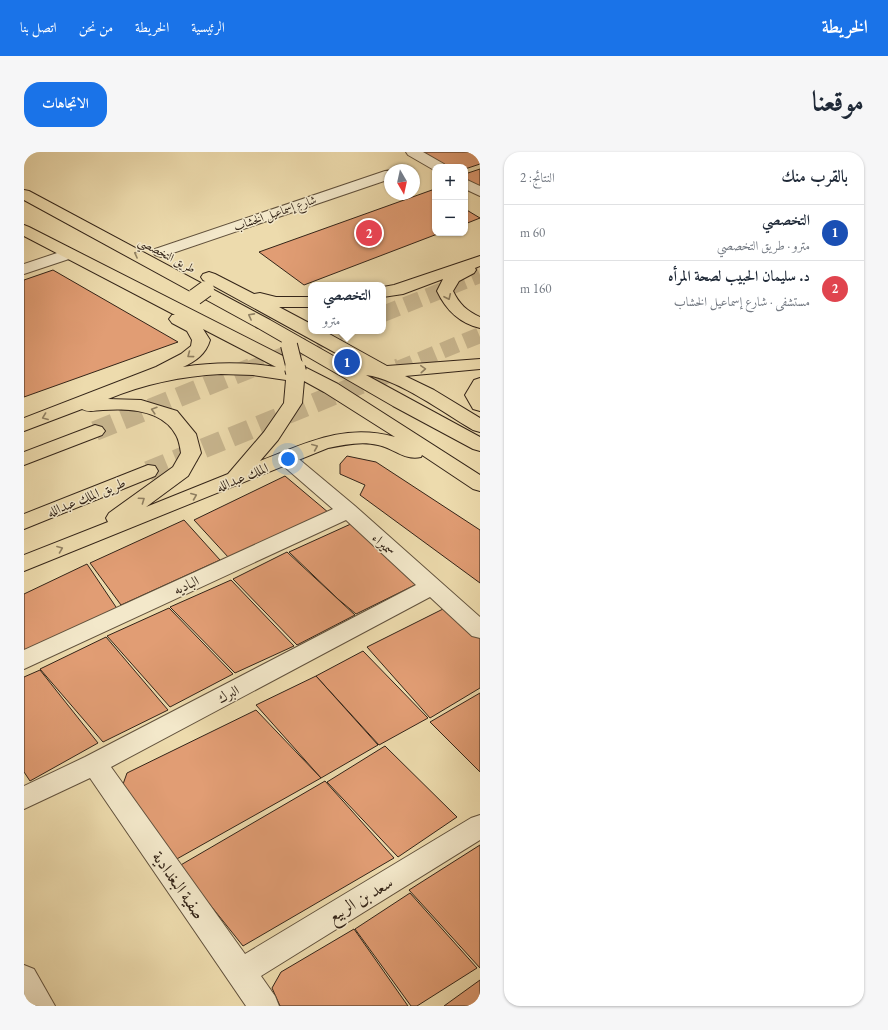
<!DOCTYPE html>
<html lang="ar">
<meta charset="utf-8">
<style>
:root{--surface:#fff;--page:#f6f6f7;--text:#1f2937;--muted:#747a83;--line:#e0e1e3;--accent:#1a73e8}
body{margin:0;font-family:"EB Garamond",Amiri,serif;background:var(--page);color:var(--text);direction:rtl}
.controls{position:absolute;right:12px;top:12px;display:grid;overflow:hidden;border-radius:8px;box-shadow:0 1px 3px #0004}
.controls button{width:36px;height:36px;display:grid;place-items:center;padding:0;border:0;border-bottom:1px solid var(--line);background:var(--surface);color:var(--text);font:20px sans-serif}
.compass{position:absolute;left:360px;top:12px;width:36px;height:36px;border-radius:50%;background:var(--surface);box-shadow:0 1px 3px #0004;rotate:171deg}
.you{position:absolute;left:264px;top:307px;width:14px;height:14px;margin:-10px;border:3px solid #fff;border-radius:50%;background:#1a73e8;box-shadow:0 0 0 6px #1a73e833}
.badge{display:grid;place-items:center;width:26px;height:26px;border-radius:50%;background:var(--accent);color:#fff;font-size:13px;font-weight:700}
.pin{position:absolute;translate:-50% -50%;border:2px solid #fff;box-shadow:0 1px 4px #0006}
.popup{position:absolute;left:284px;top:130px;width:78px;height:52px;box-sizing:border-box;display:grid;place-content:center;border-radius:8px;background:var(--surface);filter:drop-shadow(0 1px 3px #0005);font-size:13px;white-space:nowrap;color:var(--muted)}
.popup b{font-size:15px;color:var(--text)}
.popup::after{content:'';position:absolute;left:50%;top:100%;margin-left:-8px;border:8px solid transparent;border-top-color:var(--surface)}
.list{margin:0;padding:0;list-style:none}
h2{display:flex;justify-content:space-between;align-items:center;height:52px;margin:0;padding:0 16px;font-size:17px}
h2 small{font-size:13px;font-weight:400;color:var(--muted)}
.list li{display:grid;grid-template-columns:26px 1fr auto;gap:12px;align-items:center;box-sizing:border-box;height:56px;padding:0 16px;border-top:1px solid var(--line)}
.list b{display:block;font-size:15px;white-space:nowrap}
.list p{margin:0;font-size:13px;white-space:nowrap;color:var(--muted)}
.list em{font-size:13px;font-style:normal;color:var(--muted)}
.map{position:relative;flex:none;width:456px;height:854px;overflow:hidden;direction:ltr;border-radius:16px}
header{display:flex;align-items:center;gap:24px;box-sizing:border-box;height:56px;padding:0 20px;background:var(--accent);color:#fff}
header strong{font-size:19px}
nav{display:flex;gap:22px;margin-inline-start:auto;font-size:14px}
.intro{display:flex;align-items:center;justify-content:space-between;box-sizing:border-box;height:96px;padding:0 24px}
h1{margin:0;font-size:28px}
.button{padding:10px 18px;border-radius:16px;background:var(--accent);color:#fff;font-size:14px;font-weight:700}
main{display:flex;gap:24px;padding:0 24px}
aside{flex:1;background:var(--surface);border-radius:16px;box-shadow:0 1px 3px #0004}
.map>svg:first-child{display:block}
</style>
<header>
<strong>الخريطة</strong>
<nav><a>الرئيسية</a><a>الخريطة</a><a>من نحن</a><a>اتصل بنا</a></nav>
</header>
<div class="intro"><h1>موقعنا</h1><a class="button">الاتجاهات</a></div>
<main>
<aside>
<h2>بالقرب منك<small>النتائج: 2</small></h2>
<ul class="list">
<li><span class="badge" style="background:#1a4fb4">1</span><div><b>التخصصي</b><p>مترو · طريق التخصصي</p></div><em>60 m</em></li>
<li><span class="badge" style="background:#e0444e">2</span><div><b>د. سليمان الحبيب لصحة المرأه</b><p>مستشفى · شارع إسماعيل الخشاب</p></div><em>160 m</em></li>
</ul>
</aside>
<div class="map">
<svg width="456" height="854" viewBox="0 0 456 854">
<rect width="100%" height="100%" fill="#eddbad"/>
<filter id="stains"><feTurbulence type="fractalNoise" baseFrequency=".005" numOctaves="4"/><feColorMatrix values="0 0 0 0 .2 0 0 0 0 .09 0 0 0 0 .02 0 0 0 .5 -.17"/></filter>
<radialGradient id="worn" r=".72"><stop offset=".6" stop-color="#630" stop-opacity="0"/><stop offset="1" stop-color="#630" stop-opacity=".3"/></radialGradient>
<g fill="#e19d74" stroke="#332418">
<polygon points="398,0 456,0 456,12 441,17 441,15 422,15"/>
<polygon points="456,17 456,38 441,29 441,22"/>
<polygon points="408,38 411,40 411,81 416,81 280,133 235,100"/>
<polygon points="441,57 456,66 441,72"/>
<polygon points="29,118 154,190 0,245 0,128"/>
<polygon points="323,304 352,310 456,378 456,431 336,343 341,333 316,322 316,312"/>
<polygon points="261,324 305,361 205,406 170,368"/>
<polygon points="160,368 196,408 97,453 66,411"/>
<polygon points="329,371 388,424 391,433 332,462 314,447 265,400"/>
<polygon points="263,400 331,463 273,493 209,427"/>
<polygon points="63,412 94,458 0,502 0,442"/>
<polygon points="207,428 270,494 211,521 146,455"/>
<polygon points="423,455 456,485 456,536 406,566 343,495"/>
<polygon points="145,456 209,522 146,555 83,484"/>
<polygon points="82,485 144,558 79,590 16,517"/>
<polygon points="339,499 404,566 355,593 292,524"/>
<polygon points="16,518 74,591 6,629 0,620 0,525"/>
<polygon points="292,524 354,593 297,626 232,553"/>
<polygon points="456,541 456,620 406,570"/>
<polygon points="232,558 297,626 151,708 98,635 103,621"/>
<polygon points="361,594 433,665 374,705 303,630"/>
<polygon points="301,629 370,706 219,794 155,714"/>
<polygon points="456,693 456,816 385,738"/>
<polygon points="386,741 453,816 393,854 387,854 331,777"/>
<polygon points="330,777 384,854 256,854 248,836 257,820"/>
<polygon points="456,828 456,854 420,854"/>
</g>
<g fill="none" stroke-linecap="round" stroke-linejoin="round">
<g stroke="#c8b68f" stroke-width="16" stroke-dasharray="16 8" stroke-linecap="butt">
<polyline points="359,162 456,123"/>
<polyline points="225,217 318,179"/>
<polyline points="374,217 456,183"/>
</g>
<g stroke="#c8b68f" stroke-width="20" stroke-dasharray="20 10" stroke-linecap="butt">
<polyline points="71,279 227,216"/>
<polyline points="124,319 376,216"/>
</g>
<g stroke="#62523d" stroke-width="2">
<g id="minor">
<polygon points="382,0 399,0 420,12 422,15 411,15 410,18 384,3"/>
<polygon points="366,18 366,27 143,103 137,105 131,103 129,100 131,97 361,19 367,18"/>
<polygon points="441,27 456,34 456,44 441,37"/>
<polygon points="45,97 51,99 53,102 51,105 0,122 0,112"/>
<polygon points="263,301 270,303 331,354 456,465 456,486 448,484 406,445 87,615 221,802 447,666 456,663 456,688 237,824 251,844 255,854 222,854 66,626 0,657 0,634 61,605 392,433 322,368 0,517 0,498 309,357 256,311 253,307 256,303"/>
<polygon points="0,813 10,817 31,854 0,854"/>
</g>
</g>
<g stroke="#332418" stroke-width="2">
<g id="major">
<path d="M 0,38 L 5,39 L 246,168 L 320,210 L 330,211 L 179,128 L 177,125 L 179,122 L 185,120 L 191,122 L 230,142 L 236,141 L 252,145 L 287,145 L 287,155 L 255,155 L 287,172 L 287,179 L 300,179 L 363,214 L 456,207 L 456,217 L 381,224 L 410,238 L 456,266 L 456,280 L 449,278 C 420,261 374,227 342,223 L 456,285 L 456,299 L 449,297 L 369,254 L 234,176 L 0,48 Z"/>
<path d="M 0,73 L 5,75 L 314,232 L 456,323 L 456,339 L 449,337 L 398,303 L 397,305 C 381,309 369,296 354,293 C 337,289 320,293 304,296 L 0,419 L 0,403 L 84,370 L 82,366 L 85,361 L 149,315 L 157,301 C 156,295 155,288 152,283 C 139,258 104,256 79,258 C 71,258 65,261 58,257 L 0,279 L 0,266 L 132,215 L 157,202 L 167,194 L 168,188 L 163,179 L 148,171 L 145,167 L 148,163 L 151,163 L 0,84 ZM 179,177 L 252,215 C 221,210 190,210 159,215 C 172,209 182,202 186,188 ZM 197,222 L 229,223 L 262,228 L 260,251 L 240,280 L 204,322 L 122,355 L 164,324 L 177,301 L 172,282 L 153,259 L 117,248 L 84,247 C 120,232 158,224 197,222 ZM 280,229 L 300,240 L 371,285 C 320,271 283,291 236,309 L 254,288 L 278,251 Z"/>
<path d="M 456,104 L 456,114 L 451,116 L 452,118 L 450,121 L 435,129 L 429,139 C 435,152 443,159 456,165 L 456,176 C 435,171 422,158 413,139 L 419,127 L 379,142 L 359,145 L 359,135 L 370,133 Z"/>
<polygon points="456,226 456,259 449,257 441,243 450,228"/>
</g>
</g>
<g stroke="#332418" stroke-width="2">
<g id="highway">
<polygon points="71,273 78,275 81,279 78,283 0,313 0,300"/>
<polygon points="124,313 131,314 134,319 131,324 0,377 0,362"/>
</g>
</g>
<use href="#minor" fill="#f3e8ca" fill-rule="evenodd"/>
<use href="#major" fill="#eddbad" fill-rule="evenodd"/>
<use href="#highway" fill="#eddbad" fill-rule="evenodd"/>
<g stroke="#332418" stroke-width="18" stroke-linecap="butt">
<g id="major-bridge-far1">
<polyline points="171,145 182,137"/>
<polyline points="265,193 271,217"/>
</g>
</g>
<g stroke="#332418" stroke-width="22" stroke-linecap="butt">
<polyline id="major-bridge" points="271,216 272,220"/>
</g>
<use href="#major-bridge-far1" stroke="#eddbad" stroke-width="16"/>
<use href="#major-bridge" stroke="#eddbad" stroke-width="20"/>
</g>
<defs><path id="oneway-chevron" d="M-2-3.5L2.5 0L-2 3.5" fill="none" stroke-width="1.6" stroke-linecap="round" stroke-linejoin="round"/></defs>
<g stroke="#908062">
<use href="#oneway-chevron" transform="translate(113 102) rotate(-152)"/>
<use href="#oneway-chevron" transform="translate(424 145) rotate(65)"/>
<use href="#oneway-chevron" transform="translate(227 164) rotate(-152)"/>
<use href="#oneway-chevron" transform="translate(166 203) rotate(143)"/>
<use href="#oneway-chevron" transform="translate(399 217) rotate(-4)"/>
<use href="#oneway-chevron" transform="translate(130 258) rotate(-163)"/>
<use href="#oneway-chevron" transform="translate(21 265) rotate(159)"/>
<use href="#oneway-chevron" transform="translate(291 295) rotate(-23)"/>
<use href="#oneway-chevron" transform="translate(170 344) rotate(-22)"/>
<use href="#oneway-chevron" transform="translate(118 348) rotate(-35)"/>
<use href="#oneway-chevron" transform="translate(36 397) rotate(-21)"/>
</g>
<g text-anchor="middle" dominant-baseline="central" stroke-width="3" stroke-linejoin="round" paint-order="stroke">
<g font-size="12" fill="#332418" stroke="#f3e8ca">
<text transform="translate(251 61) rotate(-19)">شارع إسماعيل الخشاب</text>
<text transform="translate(143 103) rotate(28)">طريق التخصصي</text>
</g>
<g font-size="14" fill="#332418" stroke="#f3e8ca">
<text transform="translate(218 325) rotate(-22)">الملك عبدالله</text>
<text transform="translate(62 345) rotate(-22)">طريق الملك عبدالله</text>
<text transform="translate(360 392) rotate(42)">سميراء</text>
<text transform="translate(162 433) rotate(-25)">الباديه</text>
<text transform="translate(204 542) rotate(-28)">البرك</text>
</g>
<g font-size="17" fill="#332418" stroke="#f3e8ca">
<text transform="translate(155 733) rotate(55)">صفية البغدادية</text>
<text transform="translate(336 747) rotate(-31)">سعد بن الربيع</text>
</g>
</g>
<rect width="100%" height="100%" filter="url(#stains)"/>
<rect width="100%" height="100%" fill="url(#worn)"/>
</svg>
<div class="controls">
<button>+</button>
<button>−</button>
</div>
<svg class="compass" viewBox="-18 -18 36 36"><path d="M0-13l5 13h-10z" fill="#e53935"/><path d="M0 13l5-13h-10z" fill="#747a83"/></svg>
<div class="you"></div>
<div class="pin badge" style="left:323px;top:210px;background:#1a4fb4">1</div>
<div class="popup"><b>التخصصي</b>مترو</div>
<div class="pin badge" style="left:345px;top:81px;background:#e0444e">2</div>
</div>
</main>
